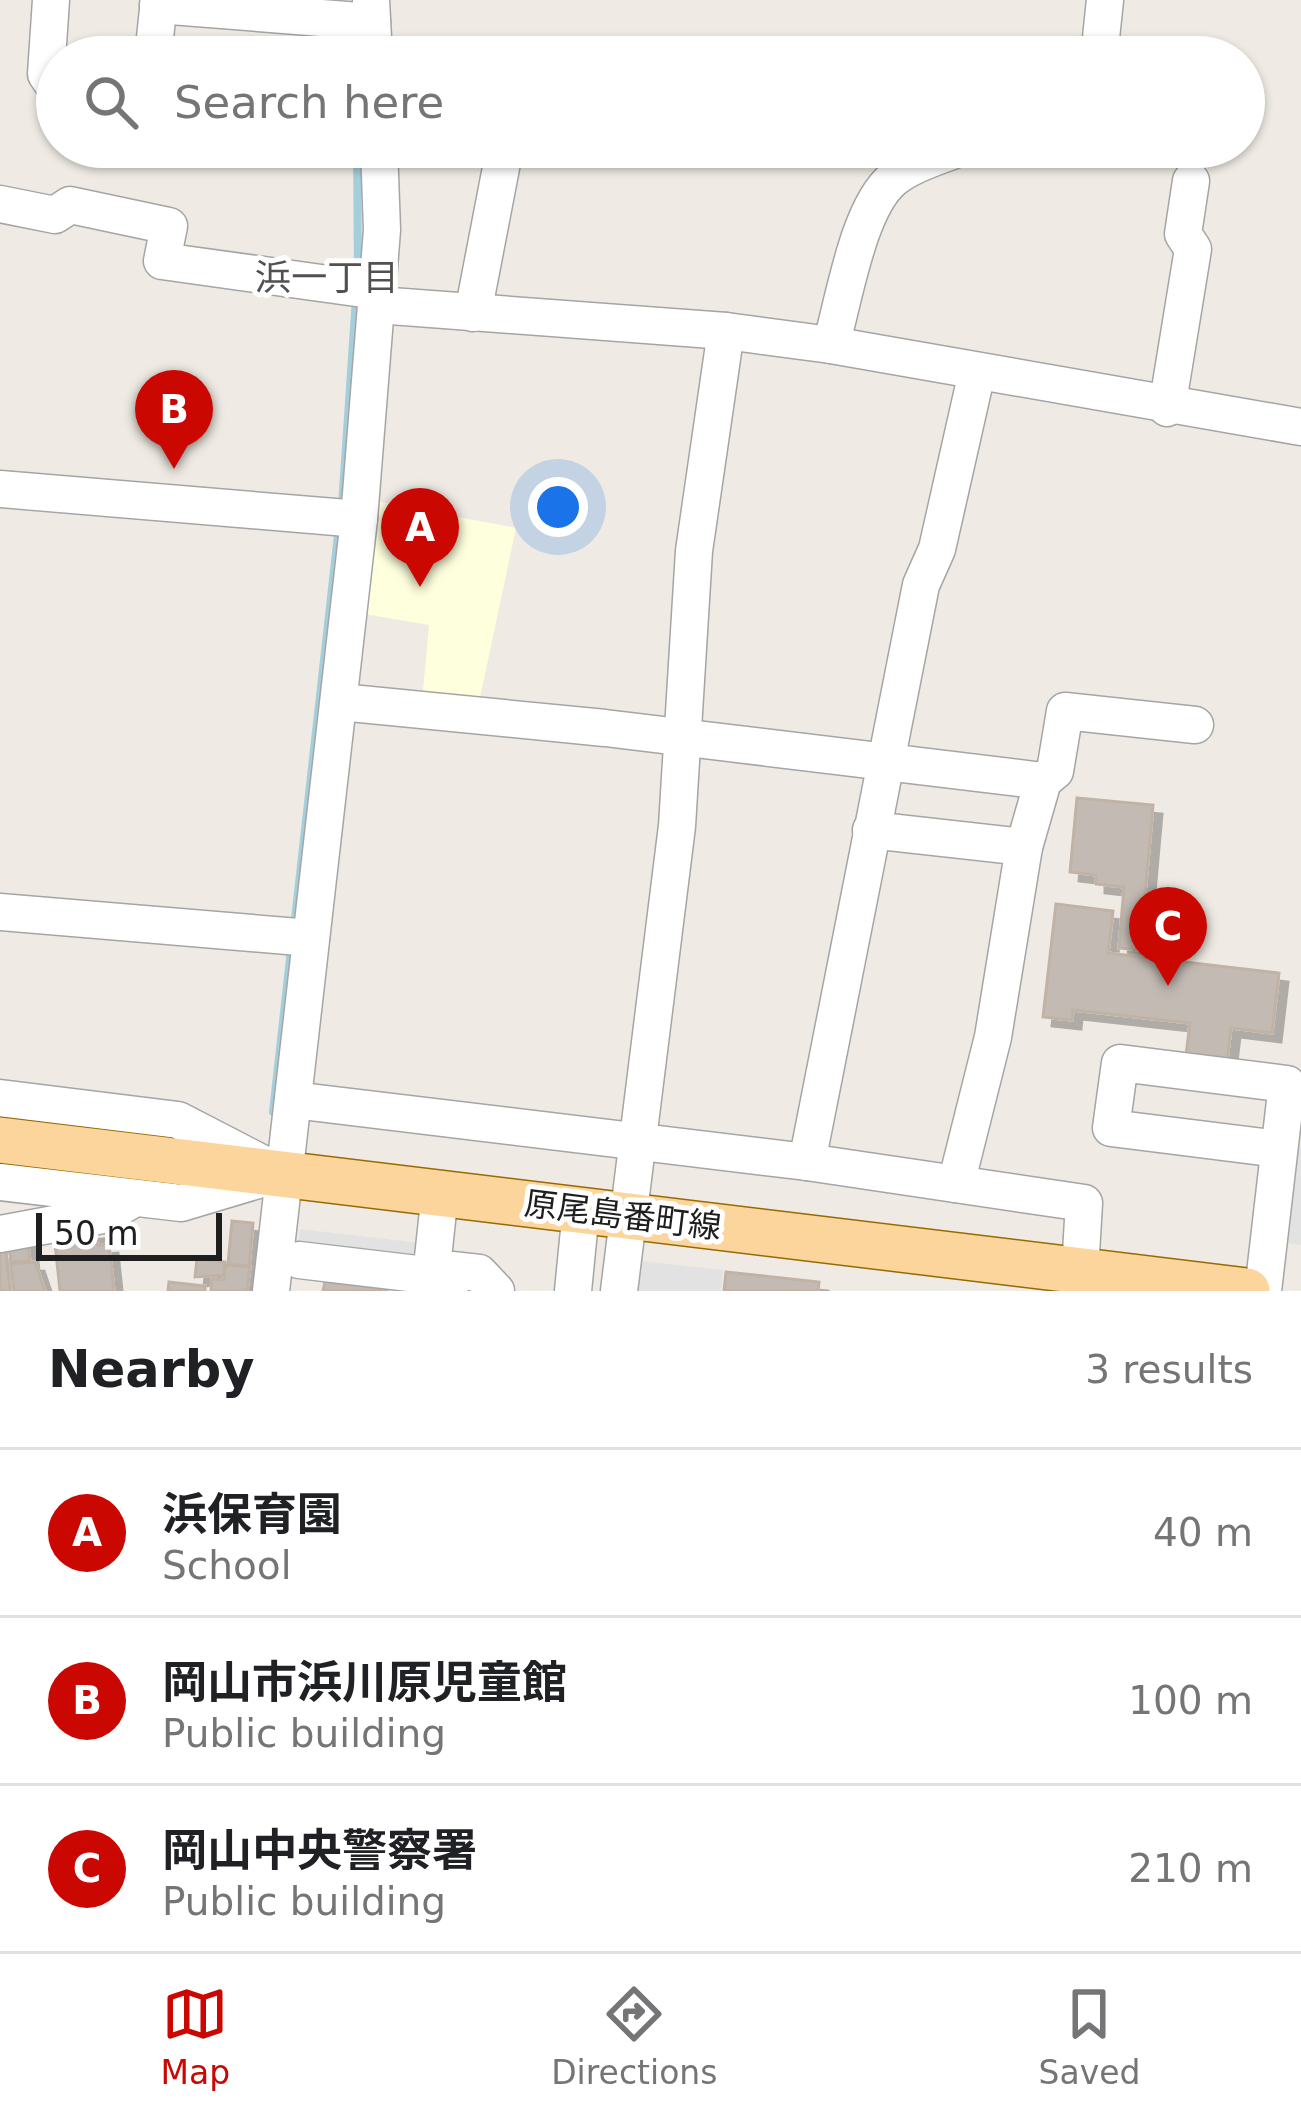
<!DOCTYPE html>
<meta charset="utf-8">
<style>
:root{--surface:#fff;--page:#f2f2f2;--text:#202124;--muted:#757577;--line:#e0e0e0;--accent:#cb0701}
body{margin:0;font-family:"DejaVu Sans","Noto Sans JP",sans-serif;background:var(--page);color:var(--text)}
.scale{position:absolute;left:36px;bottom:30px;width:186px;box-sizing:border-box;padding-left:12px;border:6px solid #1e1e1e;border-top:0;font-size:33px;line-height:42px;white-space:nowrap;color:#1e1e1e;-webkit-text-stroke:9px #fff;paint-order:stroke}
.you{position:absolute;left:558px;top:507px;width:42px;height:42px;margin:-30px;border:9px solid #fff;border-radius:50%;background:#1a73e8;box-shadow:0 0 0 18px #1a73e833}
.badge{display:grid;place-items:center;width:78px;height:78px;border-radius:50%;background:var(--accent);color:#fff;font-size:39px;font-weight:700}
.pin{position:absolute;translate:-50% -99px;filter:drop-shadow(0 3px 6px #0008)}
.pin::after{content:'';position:absolute;top:63px;width:42px;height:36px;background:inherit;clip-path:polygon(0 0,100% 0,50% 100%)}
.list{margin:0;padding:0;list-style:none}
h2{display:flex;justify-content:space-between;align-items:center;height:156px;margin:0;padding:0 48px;font-size:51px}
h2 small{font-size:39px;font-weight:400;color:var(--muted)}
.list li{display:grid;grid-template-columns:78px 1fr auto;gap:36px;align-items:center;box-sizing:border-box;height:168px;padding:0 48px;border-top:3px solid var(--line)}
.list b{display:block;font-size:45px;white-space:nowrap}
.list p{margin:0;font-size:39px;white-space:nowrap;color:var(--muted)}
.list em{font-size:39px;font-style:normal;color:var(--muted)}
.icon{flex:none;width:66px;height:66px;fill:none;stroke:currentColor;stroke-width:2;stroke-linecap:round;stroke-linejoin:round}
.map{position:relative;flex:none;width:1301px;height:1291px;overflow:hidden}
.search{position:absolute;background:var(--surface);box-shadow:0 3px 9px #0004;left:36px;right:36px;top:36px;height:132px;display:flex;align-items:center;gap:30px;box-sizing:border-box;padding:0 42px;border-radius:66px;color:var(--muted);font-size:45px}
.sheet{height:660px;background:var(--surface)}
nav{display:flex;justify-content:space-around;align-items:center;box-sizing:border-box;height:168px;border-top:3px solid var(--line);background:var(--surface);font-size:33px;color:var(--muted)}
nav a{display:grid;justify-items:center;gap:6px}
nav .on{color:var(--accent)}
.map>svg:first-child{display:block}
</style>
<div class="map">
<svg width="1301" height="1291" viewBox="0 0 1301 1291">
<defs>
<filter id="shadow"><feDropShadow dx="9" dy="9" stdDeviation="0" flood-color="#0004"/></filter>
</defs>
<rect width="100%" height="100%" fill="#efebe4"/>
<polygon fill="#feffdd" points="380,502 516,528 478,707 422,702 429,625 359,613"/>
<g fill="#e2e2e2">
<polygon points="1298,1147 1301,1148 1301,1245 1286,1243"/>
<polygon points="300,1229 420,1243 417,1261 298,1247"/>
<polygon points="631,1260 723,1270 721,1291 628,1291"/>
</g>
<g fill="none" stroke-linecap="round" stroke-linejoin="round">
<g stroke="#a4cedc" stroke-width="8">
<polyline points="352,31 353,57"/>
<polyline points="357,147 358,277"/>
<polyline points="342,505 356,298"/>
<polyline points="294,928 339,526"/>
<polyline points="273,1112 291,949"/>
</g>
</g>
<g fill="#c3bbb3" stroke="#c0b3a6" stroke-width="3" filter="url(#shadow)">
<polygon points="1077,798 1153,805 1140,950 1119,948 1124,887 1096,884 1096,875 1070,872"/>
<polygon points="1056,904 1113,911 1108,953 1279,973 1272,1033 1231,1028 1227,1060 1186,1055 1190,1023 1073,1010 1072,1020 1043,1017"/>
<polygon points="232,1221 253,1223 249,1266 228,1264"/>
<polygon points="95,1230 97,1245 109,1244 114,1291 60,1291 54,1234"/>
<polygon points="27,1238 30,1261 11,1262 8,1240"/>
<polygon points="6,1250 10,1291 0,1291 0,1251"/>
<polygon points="197,1259 225,1262 224,1275 195,1277"/>
<polygon points="35,1262 45,1291 14,1291 11,1264"/>
<polygon points="226,1265 250,1267 247,1291 211,1291 212,1279 224,1280"/>
<polygon points="726,1272 819,1282 818,1291 724,1291"/>
<polygon points="169,1282 205,1286 205,1291 168,1291"/>
<polygon points="325,1282 388,1289 387,1291 323,1291"/>
</g>
<g fill="none" stroke-linecap="round" stroke-linejoin="round">
<g stroke="#a5a5a5" stroke-width="39">
<g id="minor">
<polyline points="51,0 46,74 57,90"/>
<polyline points="371,0 374,57"/>
<polyline points="158,5 372,22"/>
<polyline points="153,57 159,0"/>
<polyline points="522,57 533,57"/>
<polyline points="1099,57 1105,0"/>
<polyline points="0,204 55,215 70,205 169,226 162,261 378,291"/>
<polyline points="377,305 726,331 831,345 1301,427"/>
<polyline points="473,313 505,147"/>
<path d="M 831,345 C 844,300 858,208 893,179 C 911,164 940,156 962,147"/>
<polyline points="1167,408 1193,249 1183,234 1191,181"/>
<polyline points="0,489 359,519"/>
<polyline points="340,702 605,728 1043,781"/>
<polyline points="871,830 1024,847 993,1037 956,1184"/>
<polyline points="1024,847 1043,781 1055,771 1065,711 1195,725"/>
<polyline points="0,912 311,938"/>
<polyline points="0,1098 178,1120 263,1164"/>
<polyline points="293,1100 807,1162 1084,1203 1080,1270"/>
<polyline points="807,1162 921,585 937,549 977,372"/>
<polyline points="0,1182 181,1203 268,1177"/>
<polyline points="0,1234 108,1214 131,1200"/>
<polyline points="299,1260 451,1278 449,1291"/>
<polyline points="431,1276 440,1193"/>
<polyline points="451,1278 452,1270 479,1273 496,1291"/>
<polyline points="271,1291 359,519 382,230 379,147"/>
<polyline points="573,1291 581,1210"/>
<polyline points="619,1291 677,826 694,551 726,331"/>
<polyline points="1263,1291 1287,1084 1120,1063 1111,1128 1279,1149"/>
</g>
</g>
<g stroke="#976a01" stroke-width="48">
<polyline id="major" points="0,1140 1247,1291"/>
</g>
<use href="#minor" stroke="#fff" stroke-width="36"/>
<use href="#major" stroke="#fbd59c" stroke-width="45"/>
</g>
<g text-anchor="middle" dominant-baseline="central" stroke-width="10" stroke-linejoin="round" paint-order="stroke">
<g font-size="33" fill="#1e1e1e" stroke="#fff">
<text transform="translate(623 1215) rotate(7)">原尾島番町線</text>
</g>
<g font-size="36" fill="#515151" stroke="#fff">
<text x="327" y="277">浜一丁目</text>
</g>
</g>
</svg>
<div class="scale">50 m</div>
<div class="you"></div>
<div class="pin badge" style="left:420px;top:587px">A</div>
<div class="pin badge" style="left:174px;top:469px">B</div>
<div class="pin badge" style="left:1168px;top:986px">C</div>
<div class="search"><svg class="icon" aria-label="search" viewBox="0 0 24 24"><circle cx="10" cy="10" r="6"/><path d="M15 15l6 6"/></svg>Search here</div>
</div>
<section class="sheet">
<h2>Nearby<small>3 results</small></h2>
<ul class="list">
<li><span class="badge">A</span><div><b>浜保育園</b><p>School</p></div><em>40 m</em></li>
<li><span class="badge">B</span><div><b>岡山市浜川原児童館</b><p>Public building</p></div><em>100 m</em></li>
<li><span class="badge">C</span><div><b>岡山中央警察署</b><p>Public building</p></div><em>210 m</em></li>
</ul>
</section>
<nav>
<a class="on"><svg class="icon" aria-label="map" viewBox="0 0 24 24"><path d="M3 6l6-2 6 2 6-2v14l-6 2-6-2-6 2zM9 4v14M15 6v14"/></svg>Map</a>
<a><svg class="icon" aria-label="directions" viewBox="0 0 24 24"><path d="M12 3l9 9-9 9-9-9zM9 14v-3h6M13 9l2 2-2 2"/></svg>Directions</a>
<a><svg class="icon" aria-label="saved" viewBox="0 0 24 24"><path d="M7 4h10v16l-5-4-5 4z"/></svg>Saved</a>
</nav>
